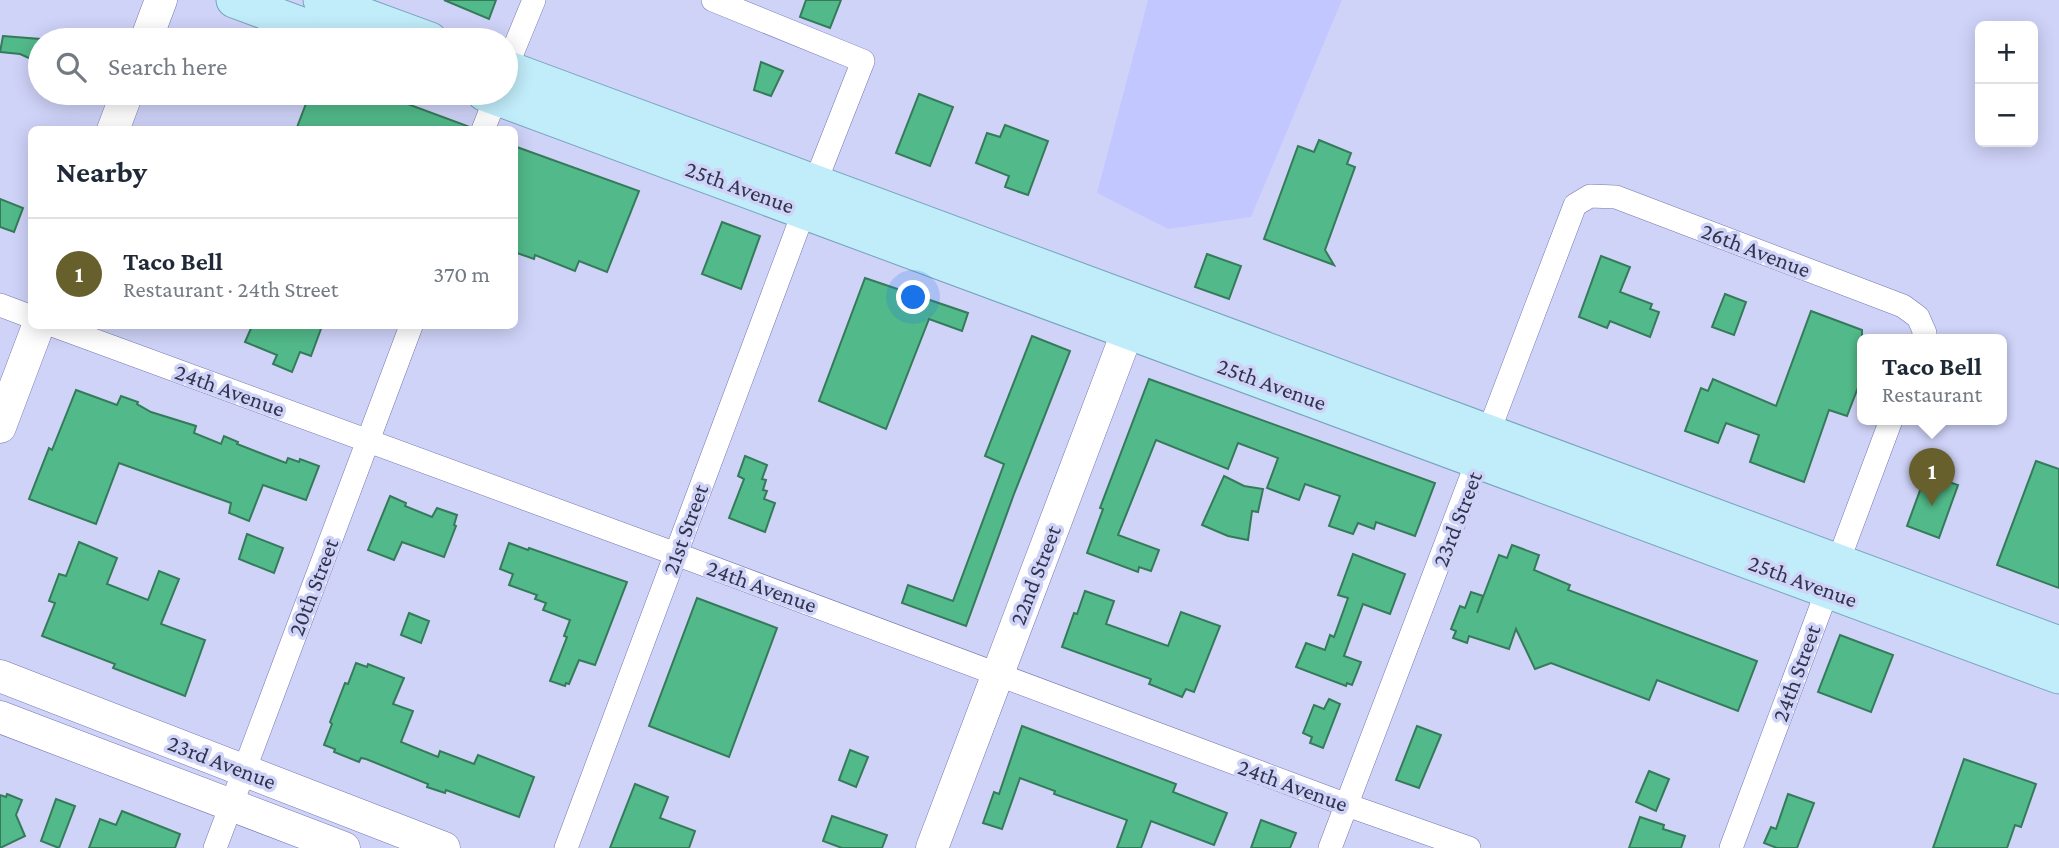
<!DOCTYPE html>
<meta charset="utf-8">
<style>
:root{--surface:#fff;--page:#f6f6f7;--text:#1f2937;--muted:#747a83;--line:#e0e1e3;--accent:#67602c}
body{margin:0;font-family:"Crimson Pro",serif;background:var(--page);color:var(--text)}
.controls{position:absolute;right:21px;top:21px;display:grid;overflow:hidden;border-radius:10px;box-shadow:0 4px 18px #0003}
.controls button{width:63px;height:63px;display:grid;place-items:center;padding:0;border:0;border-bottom:2px solid var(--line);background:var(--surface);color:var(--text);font:35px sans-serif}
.you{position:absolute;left:914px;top:298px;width:24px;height:24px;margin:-18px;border:5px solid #fff;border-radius:50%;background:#1a73e8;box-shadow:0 0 0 10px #1a73e833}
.badge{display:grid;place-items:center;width:46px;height:46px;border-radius:50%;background:var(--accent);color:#fff;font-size:23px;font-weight:700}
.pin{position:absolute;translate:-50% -58px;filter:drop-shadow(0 2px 4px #0008)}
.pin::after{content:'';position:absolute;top:37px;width:24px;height:21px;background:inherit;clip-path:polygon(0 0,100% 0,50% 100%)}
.popup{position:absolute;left:1857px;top:334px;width:150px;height:91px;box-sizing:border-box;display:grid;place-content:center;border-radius:10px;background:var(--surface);filter:drop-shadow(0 2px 5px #0005);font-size:23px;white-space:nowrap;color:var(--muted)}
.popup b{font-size:26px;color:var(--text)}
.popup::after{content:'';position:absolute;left:50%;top:100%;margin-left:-14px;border:14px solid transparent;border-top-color:var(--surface)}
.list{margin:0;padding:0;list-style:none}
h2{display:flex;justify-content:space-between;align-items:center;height:91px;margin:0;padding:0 28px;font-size:30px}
h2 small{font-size:23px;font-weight:400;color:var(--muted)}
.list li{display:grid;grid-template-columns:46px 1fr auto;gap:21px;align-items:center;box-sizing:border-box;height:112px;padding:0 28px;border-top:2px solid var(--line)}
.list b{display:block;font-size:26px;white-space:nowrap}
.list p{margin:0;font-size:23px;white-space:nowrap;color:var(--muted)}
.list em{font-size:23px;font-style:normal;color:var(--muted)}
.icon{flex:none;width:38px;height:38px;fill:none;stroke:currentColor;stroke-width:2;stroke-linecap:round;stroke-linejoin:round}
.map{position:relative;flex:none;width:2059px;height:848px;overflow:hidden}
.search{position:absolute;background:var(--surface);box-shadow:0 4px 18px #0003;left:28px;top:28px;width:490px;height:77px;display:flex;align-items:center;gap:18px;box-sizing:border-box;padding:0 24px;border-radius:38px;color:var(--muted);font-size:26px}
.panel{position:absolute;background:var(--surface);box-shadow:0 4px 18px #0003;left:28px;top:126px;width:490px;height:203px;border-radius:10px}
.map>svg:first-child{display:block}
</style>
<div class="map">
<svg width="2059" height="848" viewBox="0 0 2059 848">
<rect width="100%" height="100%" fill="#cfd3f8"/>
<polygon fill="#c3c7ff" points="1148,0 1342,0 1251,217 1168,229 1097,193"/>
<g fill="#52ba8a" stroke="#357a5a" stroke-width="2">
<polygon points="444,0 496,0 489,19"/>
<polygon points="806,0 841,0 830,28 800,17"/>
<polygon points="3,36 40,39 40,63 20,54 0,52"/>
<polygon points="761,62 783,71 771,96 754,90"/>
<polygon points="310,93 378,93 470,127 469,130 296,130"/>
<polygon points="919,94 953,107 930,166 896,153"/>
<polygon points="1005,125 1048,141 1028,195 1005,187 1009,176 976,163 987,133 1000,137"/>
<polygon points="1319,140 1351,153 1347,164 1355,167 1325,250 1334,265 1264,239 1298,146 1314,152"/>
<polygon points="514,146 639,191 607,272 579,261 575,271 535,255 534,259 514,252"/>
<polygon points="0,199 23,208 14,232 0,227"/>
<polygon points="722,222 760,236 741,289 702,274"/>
<polygon points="1207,254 1241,266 1229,299 1195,287"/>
<polygon points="1601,256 1630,267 1620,292 1652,304 1650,309 1659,312 1650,337 1610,321 1607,328 1579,317"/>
<polygon points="865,278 968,313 962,331 929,319 886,429 819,401"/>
<polygon points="1725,294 1746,302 1734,335 1712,327"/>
<polygon points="1811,311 1862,330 1862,377 1847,416 1829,410 1804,482 1750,462 1759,435 1726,423 1718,443 1685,431 1701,388 1708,391 1713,379 1776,406"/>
<polygon points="252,326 322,326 311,356 300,352 292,372 273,364 277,355 245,342"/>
<polygon points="1032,336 1070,351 1014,494 966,626 902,603 908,585 953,601 1004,464 985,456"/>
<polygon points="1149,379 1435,483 1415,536 1376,522 1374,529 1358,523 1353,534 1329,526 1340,496 1305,484 1299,500 1267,488 1278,458 1238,443 1228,469 1156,440 1118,535 1159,550 1151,571 1139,567 1138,572 1087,553 1103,509 1100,508"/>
<polygon points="76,390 117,405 121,396 138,402 137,404 151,412 196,426 194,433 221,444 224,436 238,442 237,444 286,463 288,458 299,462 300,459 319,466 306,500 263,485 249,521 229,513 231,503 119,463 96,524 29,499 49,448 52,450"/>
<polygon points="745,456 767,465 762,479 766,480 763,490 767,491 764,499 775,503 765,532 729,518 744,479 738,476"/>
<polygon points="2036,461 2059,469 2059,588 1997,565"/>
<polygon points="1926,474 1958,485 1939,538 1907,526"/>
<polygon points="1224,476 1244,486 1263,489 1258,512 1252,511 1248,540 1228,536 1202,525"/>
<polygon points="390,496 406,503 405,506 432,517 437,508 457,515 454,525 456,526 444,557 402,542 394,560 368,550"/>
<polygon points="247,534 283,548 274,573 239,559"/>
<polygon points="79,542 117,558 107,584 148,600 159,571 179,579 161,624 205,640 185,696 113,668 115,664 42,636 55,603 49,601 59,574 66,576"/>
<polygon points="509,543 528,550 529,548 627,582 595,665 579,660 569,684 566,683 565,686 550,681 567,637 564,636 570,620 543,610 546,603 535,599 537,595 509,585 513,574 500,569"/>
<polygon points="1512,545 1539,555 1534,570 1570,585 1568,590 1757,661 1738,711 1657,680 1649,700 1551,663 1535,669 1516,629 1509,649 1469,636 1467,643 1453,638 1456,631 1451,629 1460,606 1465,608 1471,592 1483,596 1477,613 1499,555 1507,558"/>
<polygon points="1353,554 1405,574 1390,614 1363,604 1344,656 1361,662 1352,685 1347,683 1346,686 1296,667 1306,643 1325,650 1330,635 1334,637 1348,598 1338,595"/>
<polygon points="1085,591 1114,601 1106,624 1168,646 1181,612 1220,626 1194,692 1186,689 1182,697 1149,684 1151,679 1062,647 1074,613 1077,614"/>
<polygon points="697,598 777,628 729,757 649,726"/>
<polygon points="409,613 429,621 421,643 401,635"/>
<polygon points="1840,635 1893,655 1871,712 1818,692"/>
<polygon points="356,663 367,667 368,664 404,678 393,704 413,711 401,742 438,757 440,751 474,764 478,755 534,777 519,817 446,790 445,793 427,787 428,784 366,759 361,758 359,762 334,752 335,749 324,745 332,724 330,722 345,683 348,684"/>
<polygon points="1329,699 1340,704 1323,748 1310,743 1312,737 1303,733 1314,705 1324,709"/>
<polygon points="1022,726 1176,784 1173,792 1227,813 1214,845 1151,821 1141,848 1117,848 1127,820 1054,794 1055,791 1020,778 1002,829 983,823 994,792 999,794"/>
<polygon points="1417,726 1441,735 1419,788 1396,780"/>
<polygon points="850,750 868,757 856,787 839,780"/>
<polygon points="1964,759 2036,784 2021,827 2015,825 2007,848 1933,848"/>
<polygon points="1649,771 1669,779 1656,811 1636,802"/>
<polygon points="635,784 668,797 660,818 695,831 689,848 610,848"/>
<polygon points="7,794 22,800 16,815 25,836 0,848 0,795 6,797"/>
<polygon points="1788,794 1814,803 1797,848 1777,848 1764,843 1771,827 1776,829"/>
<polygon points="56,799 75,806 59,848 41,841"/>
<polygon points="122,811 180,834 175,848 89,848 100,819 116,825"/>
<polygon points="832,816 887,835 882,848 842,848 823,841"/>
<polygon points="1640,817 1664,825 1663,829 1685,836 1681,848 1629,848"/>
<polygon points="1261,820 1296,833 1290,848 1251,848"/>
</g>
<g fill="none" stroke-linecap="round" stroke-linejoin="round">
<g stroke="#7477b0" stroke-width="24">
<g id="street">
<polyline points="713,0 863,61 815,183"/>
<polyline points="506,68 534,0"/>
<polyline points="483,130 496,97"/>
<polyline points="0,305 32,317"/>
<polyline points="55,326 676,554 1347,805 1469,848"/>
<polyline points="215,848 411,326"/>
<polyline points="566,848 804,211"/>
<polyline points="1330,848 1575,205 1590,196 1616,197 1903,306 1918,317 1925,333 1922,340"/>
<polyline points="1731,848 1891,420"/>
</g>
</g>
<g stroke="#7477b0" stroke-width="33">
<g id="secondary">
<polyline points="146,40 161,0"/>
<polyline points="113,130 127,93"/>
<polyline points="0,427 38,326"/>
<polyline points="0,676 444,848"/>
<polyline points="0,717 344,848"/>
<polyline points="932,848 1136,309"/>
</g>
</g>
<g stroke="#74a3bb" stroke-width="37">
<g id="primary">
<polyline points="234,0 342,40"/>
<polyline points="321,0 430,40"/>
<polyline points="506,68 2059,644"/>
<polyline points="484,93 2059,676"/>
</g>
</g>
<use href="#street" stroke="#fff" stroke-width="23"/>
<use href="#secondary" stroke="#fff" stroke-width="32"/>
<use href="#primary" stroke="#c1ecfa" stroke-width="35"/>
</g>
<g text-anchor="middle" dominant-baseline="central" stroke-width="7" stroke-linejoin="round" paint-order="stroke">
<g font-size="23" fill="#32344c" stroke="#cfd3f8">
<text transform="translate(740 187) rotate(20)">25th Avenue</text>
<text transform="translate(1756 250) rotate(21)">26th Avenue</text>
<text transform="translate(1272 384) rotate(20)">25th Avenue</text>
<text transform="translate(230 390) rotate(20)">24th Avenue</text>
<text transform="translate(1457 519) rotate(-69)">23rd Street</text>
<text transform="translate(685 529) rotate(-70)">21st Street</text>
<text transform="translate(1035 575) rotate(-69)">22nd Street</text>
<text transform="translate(1803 581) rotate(20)">25th Avenue</text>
<text transform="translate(762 586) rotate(20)">24th Avenue</text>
<text transform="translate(313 587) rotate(-69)">20th Street</text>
<text transform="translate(1796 673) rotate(-70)">24th Street</text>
<text transform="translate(222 762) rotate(21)">23rd Avenue</text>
<text transform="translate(1293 785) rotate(20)">24th Avenue</text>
</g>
</g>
</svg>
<div class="controls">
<button>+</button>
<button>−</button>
</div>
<div class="you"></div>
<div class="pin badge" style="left:1932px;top:506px">1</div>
<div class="popup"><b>Taco Bell</b>Restaurant</div>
<div class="search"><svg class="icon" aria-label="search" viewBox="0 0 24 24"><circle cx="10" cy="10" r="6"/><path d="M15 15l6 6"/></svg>Search here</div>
<section class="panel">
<h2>Nearby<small></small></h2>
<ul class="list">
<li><span class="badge">1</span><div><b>Taco Bell</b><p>Restaurant · 24th Street</p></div><em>370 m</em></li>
</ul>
</section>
</div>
